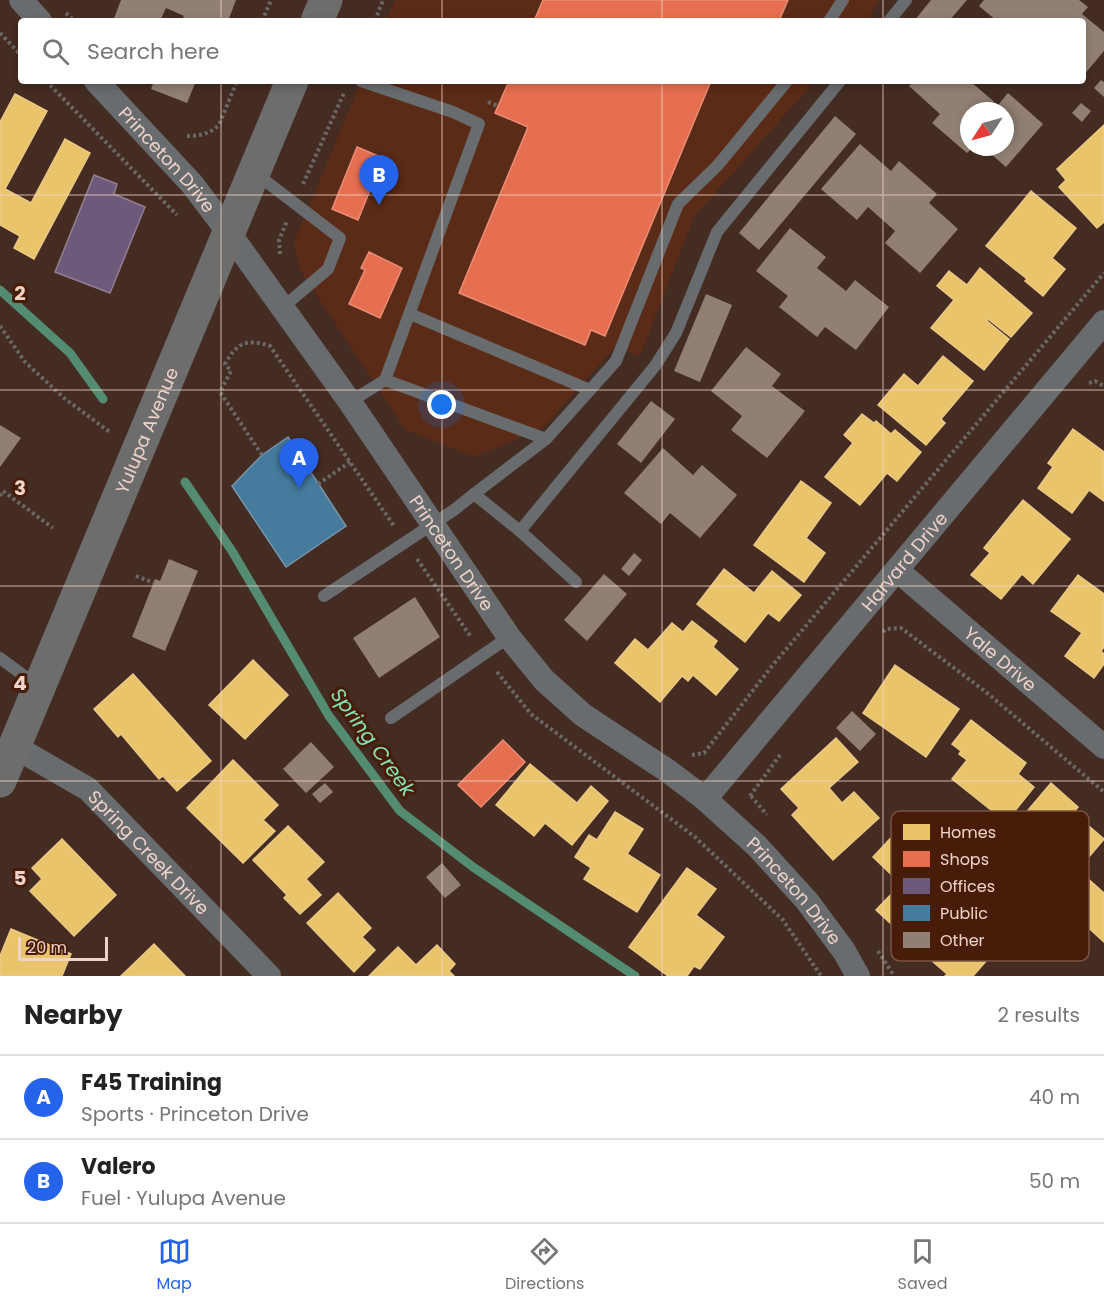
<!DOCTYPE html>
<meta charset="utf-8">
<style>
:root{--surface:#fff;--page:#f6f6f6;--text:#222;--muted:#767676;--line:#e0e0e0;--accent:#2563eb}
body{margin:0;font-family:Poppins,sans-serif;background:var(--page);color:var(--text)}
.compass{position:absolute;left:960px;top:102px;width:54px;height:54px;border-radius:50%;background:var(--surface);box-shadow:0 3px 9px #0003;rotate:234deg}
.scale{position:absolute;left:18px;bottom:15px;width:90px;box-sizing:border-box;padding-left:6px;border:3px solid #f0d3c8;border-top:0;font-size:16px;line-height:21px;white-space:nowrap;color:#f0d3c8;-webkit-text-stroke:4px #471c09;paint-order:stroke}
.you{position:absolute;left:442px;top:405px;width:21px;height:21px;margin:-15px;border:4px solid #fff;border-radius:50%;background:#1a73e8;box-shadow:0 0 0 9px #1a73e833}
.badge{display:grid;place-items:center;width:39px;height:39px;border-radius:50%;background:var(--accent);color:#fff;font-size:20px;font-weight:700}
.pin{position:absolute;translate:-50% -50px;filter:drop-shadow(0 2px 3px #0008)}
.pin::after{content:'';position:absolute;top:32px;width:21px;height:18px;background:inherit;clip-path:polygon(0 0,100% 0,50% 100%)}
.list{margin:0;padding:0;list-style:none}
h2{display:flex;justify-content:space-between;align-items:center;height:78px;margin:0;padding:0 24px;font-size:26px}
h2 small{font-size:20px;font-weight:400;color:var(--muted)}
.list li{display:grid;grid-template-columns:39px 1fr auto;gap:18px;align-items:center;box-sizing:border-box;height:84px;padding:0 24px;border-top:2px solid var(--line)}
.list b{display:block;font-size:22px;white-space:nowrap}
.list p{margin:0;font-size:20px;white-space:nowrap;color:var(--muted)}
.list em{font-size:20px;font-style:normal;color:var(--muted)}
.icon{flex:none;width:33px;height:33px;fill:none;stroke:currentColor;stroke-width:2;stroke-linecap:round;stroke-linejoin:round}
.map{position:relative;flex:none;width:1104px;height:976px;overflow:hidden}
.search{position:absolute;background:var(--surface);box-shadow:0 3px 9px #0003;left:18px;right:18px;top:18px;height:66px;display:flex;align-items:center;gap:15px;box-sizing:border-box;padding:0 21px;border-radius:6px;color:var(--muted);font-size:22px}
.sheet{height:246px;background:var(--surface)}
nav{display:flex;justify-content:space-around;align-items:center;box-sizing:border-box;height:84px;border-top:2px solid var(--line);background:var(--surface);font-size:16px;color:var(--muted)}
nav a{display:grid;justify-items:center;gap:3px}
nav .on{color:var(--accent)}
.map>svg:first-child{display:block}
</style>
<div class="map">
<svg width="1104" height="976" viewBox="0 0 1104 976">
<rect width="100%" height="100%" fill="#442c22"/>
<g fill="#5a2b16">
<polygon points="395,0 879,0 868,21 386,21"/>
<polygon points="361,81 815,81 694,217 640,356 615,347 543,428 474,457 406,430 300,270 294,242"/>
</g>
<g fill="#e9c46a" stroke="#ebc886" stroke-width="1.5">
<polygon points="15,94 47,111 5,189 31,203 65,139 90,153 34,259 14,248 20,236 0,225 0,122"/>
<polygon points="1104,125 1104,222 1097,228 1059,187 1066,180 1057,169"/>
<polygon points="1031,191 1076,228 1052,258 1065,269 1043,296 1025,281 1027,279 986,246"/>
<polygon points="980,268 1032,313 1011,337 988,319 987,321 1009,339 984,370 931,328 954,300 937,286 949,271 967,285"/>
<polygon points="943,356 973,381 941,419 945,423 926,445 878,405 904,374 918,386"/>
<polygon points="862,414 874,423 876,421 891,434 895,430 921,452 897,481 887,473 860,505 825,477 853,443 844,435"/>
<polygon points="1073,429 1104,452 1104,501 1089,490 1072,513 1038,488 1053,467 1048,463"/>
<polygon points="801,481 831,503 806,538 825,553 804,582 754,545"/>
<polygon points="1023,500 1070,539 1033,584 1022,574 1001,599 971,575 990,553 984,548"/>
<polygon points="724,569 754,593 772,571 801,595 779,621 768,613 745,642 697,604"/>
<polygon points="1078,575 1104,594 1104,647 1101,651 1104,654 1104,664 1094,678 1065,656 1082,633 1051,611"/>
<polygon points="692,621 717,641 713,647 738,669 716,695 693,675 688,681 682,676 660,702 615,663 635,639 648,650 672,623 683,632"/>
<polygon points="253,660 288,695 245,739 209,705"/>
<polygon points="895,665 959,709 926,757 863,713"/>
<polygon points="133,674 211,761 177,791 163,776 159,779 121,734 118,737 94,709"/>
<polygon points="971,720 1026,763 1018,774 1034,787 1006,822 952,779 967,760 959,754 961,751 952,744"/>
<polygon points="836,738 858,762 829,788 842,803 854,792 879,818 833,860 792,815 799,808 781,789"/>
<polygon points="233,760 278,805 263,820 275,831 243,863 187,808"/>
<polygon points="530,764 577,803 591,786 608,801 572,845 545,823 534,836 496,805"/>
<polygon points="1051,783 1078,807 1053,837 1063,845 1083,821 1104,839 1060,891 1001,842"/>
<polygon points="615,812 643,829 627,854 660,875 637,912 584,879 591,868 575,857 589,835 597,840"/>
<polygon points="288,826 324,862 306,879 321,895 300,914 284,898 287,895 253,860"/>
<polygon points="902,826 956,878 902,934 876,910 901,884 873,857"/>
<polygon points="62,839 116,895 74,936 30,891 42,879 32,868"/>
<polygon points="687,868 716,889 696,915 724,937 700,969 694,966 687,976 668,976 629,947"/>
<polygon points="1086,877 1104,893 1104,942 1081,921 1071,932 1055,918 1065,908 1061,904"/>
<polygon points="338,893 371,928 362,937 375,950 354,972 307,923"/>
<polygon points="943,913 957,925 966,915 1000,945 973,976 945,976 947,974 914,945"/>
<polygon points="11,929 71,954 62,976 0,976 0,956"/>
<polygon points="154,944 185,976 121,976 149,949"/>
<polygon points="437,945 455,964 449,971 454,976 369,976 398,947 416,965"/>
</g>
<g fill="#e76f51" stroke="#ea8d75" stroke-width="1.5">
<polygon points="543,0 788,0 779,21 534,21"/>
<polygon points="509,81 711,81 605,336 591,330 585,345 459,293 528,127 495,113"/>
<polygon points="357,147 383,158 358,220 332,209"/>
<polygon points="369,252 402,268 380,318 349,304 365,270 361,268"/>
<polygon points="503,740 525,762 481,807 458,785"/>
</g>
<polygon fill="#6d597a" stroke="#947e91" stroke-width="1.5" points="94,175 117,184 114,194 145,207 110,293 55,272"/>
<polygon fill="#457b9d" stroke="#7895aa" stroke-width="1.5" points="288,437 346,526 286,567 232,486 262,455"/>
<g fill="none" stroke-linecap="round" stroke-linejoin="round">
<g stroke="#538c70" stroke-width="9">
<polyline points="0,290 70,353 103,399"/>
<polyline points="185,482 232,551 329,716 400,811 473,867 635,976"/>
</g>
</g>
<g fill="#927f73">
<polygon points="121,0 236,0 228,21 181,21 184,16 166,8 160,21 113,21"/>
<polygon points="931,0 967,0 949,21 914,21"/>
<polygon points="984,0 1079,0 1088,7 1082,14 1104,32 1104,51 1083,76 1083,21 997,21 979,6"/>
<polygon points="1101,80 1104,82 1104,97 1094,88"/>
<polygon points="154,81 196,81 187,103 151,89"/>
<polygon points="914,81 973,81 971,82 998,105 1008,93 1043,124 1006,167 983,147 1005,147 1005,111 969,111 969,147 973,147 967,153 932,123 940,114 909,86"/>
<polygon points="1081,103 1091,111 1082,122 1072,113"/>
<polygon points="835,116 856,134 759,250 739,233"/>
<polygon points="860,144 891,171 899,161 937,194 929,203 958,229 920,273 885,243 895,231 868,207 857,220 821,189"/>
<polygon points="790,228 826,257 817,268 846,291 855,280 889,307 856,350 825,327 817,337 779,307 788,296 756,271"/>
<polygon points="706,294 732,305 700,382 674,371"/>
<polygon points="746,347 781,374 772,386 805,411 767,458 731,430 742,416 711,391"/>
<polygon points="651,401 675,419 641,463 617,444"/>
<polygon points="0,425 21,438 0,467"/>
<polygon points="663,448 693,475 702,465 737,495 700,538 670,513 661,524 624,493"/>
<polygon points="634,553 642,560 629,576 621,569"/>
<polygon points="169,559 198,571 165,651 132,637 155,579 160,581"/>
<polygon points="604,574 627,594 587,641 564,620"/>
<polygon points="415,597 440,637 379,678 353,638"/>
<polygon points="852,711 876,734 860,751 836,728"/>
<polygon points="311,742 334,767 306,793 283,769"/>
<polygon points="325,783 333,792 320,803 312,794"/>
<polygon points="442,863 461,885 445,898 426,877"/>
</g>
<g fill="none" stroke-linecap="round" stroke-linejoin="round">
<g stroke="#6b6765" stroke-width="4" stroke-dasharray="3 3" stroke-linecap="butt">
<polyline points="66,13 74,21"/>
<polyline points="262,21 271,0"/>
<polyline points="375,21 383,0"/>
<polyline points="0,33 21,55"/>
<polyline points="46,81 177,215"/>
<polyline points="488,102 498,106"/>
<path d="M 187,136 C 199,136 210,134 219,125 L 237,81"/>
<polyline points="303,184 344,93"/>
<polyline points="280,254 279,240 287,221"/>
<polyline points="0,326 25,362 64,398 111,433"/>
<polyline points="1089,383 1095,381 1104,386"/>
<path d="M 262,455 L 220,392 L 231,371 L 225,364 C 237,343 246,338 270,346 L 394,526"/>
<polyline points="318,484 350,462"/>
<polyline points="0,496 3,491 53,528"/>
<polyline points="417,559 471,637"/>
<polyline points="136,576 154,583"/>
<polyline points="883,632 886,629 901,628 986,692 1104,792"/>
<polyline points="497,672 531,714 695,837 783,920 821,976"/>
<polyline points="692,755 704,753 772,666 1104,273"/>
<polyline points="750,796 780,755"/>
<polyline points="751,796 767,815"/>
<polyline points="878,951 894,976"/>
</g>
<g stroke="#696c6e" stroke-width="12">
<polyline points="829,21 843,0"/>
<polyline points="889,21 906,0"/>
<polyline points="361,81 453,112 479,124 385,380"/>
<polyline points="255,173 340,238 328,269 282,308"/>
<polyline points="410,314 590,390"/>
<polyline points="350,402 385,380 546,439 616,361 678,204 718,165 787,81"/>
<polyline points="474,494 546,439"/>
<polyline points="520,531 655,366 676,333 717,232 840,81"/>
<polyline points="324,596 454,510 474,494 520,531 576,582"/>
<polyline points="0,658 38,686"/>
<polyline points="391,718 509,637"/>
</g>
<g stroke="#696c6e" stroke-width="24">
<polyline points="21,0 40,21"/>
<path id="s1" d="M 96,81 L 192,184 L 229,233 L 350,402 L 509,637 L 544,680 L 583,715 L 668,771 L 705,799 L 757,846 L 807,901 L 844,951 L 858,976"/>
<path id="s2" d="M 898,571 L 1104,747"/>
<path id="s3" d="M 15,747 L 88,789 L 269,976"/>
<path id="s4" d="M 705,799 L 1104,322"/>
</g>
<g stroke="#6d6d6d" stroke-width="33">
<polyline points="317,21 326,0"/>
<path id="s5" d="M 0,781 L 292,81"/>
</g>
</g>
<path fill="none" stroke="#f0d3c8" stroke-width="1.5" stroke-opacity="0.55" d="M 221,0 L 221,21M 442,0 L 442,21M 662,0 L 662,21M 883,0 L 883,21M 221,81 L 221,976M 442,81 L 442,976M 662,81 L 662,976M 883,81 L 883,976M 0,195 L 1104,195M 0,390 L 1104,390M 0,586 L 1104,586M 0,781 L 1104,781"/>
<g text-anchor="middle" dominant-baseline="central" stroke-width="6" stroke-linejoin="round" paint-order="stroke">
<g font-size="18" fill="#f0d3c8" stroke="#471c09">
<text stroke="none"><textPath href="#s1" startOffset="106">Princeton Drive</textPath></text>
<text stroke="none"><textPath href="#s5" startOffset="380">Yulupa Avenue</textPath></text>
<text stroke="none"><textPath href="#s1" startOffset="592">Princeton Drive</textPath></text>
<text stroke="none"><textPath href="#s4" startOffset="310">Harvard Drive</textPath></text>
<text stroke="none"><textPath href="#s2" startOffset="135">Yale Drive</textPath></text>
<text stroke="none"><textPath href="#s3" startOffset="172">Spring Creek Drive</textPath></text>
<text stroke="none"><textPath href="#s1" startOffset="1078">Princeton Drive</textPath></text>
</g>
<g font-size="20" font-style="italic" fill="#83e3b7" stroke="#471c09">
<text transform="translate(373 742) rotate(54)">Spring Creek</text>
</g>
</g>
<rect x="891" y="811" width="198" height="150" rx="9" fill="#471c09" stroke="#7a5342" stroke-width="1.5"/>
<rect x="903" y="824" width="27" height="16" fill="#e9c46a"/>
<rect x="903" y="851" width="27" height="16" fill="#e76f51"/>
<rect x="903" y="878" width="27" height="16" fill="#6d597a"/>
<rect x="903" y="905" width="27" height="16" fill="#457b9d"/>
<rect x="903" y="932" width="27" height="16" fill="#927f73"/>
<g font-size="16" fill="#f0d3c8">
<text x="940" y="838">Homes</text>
<text x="940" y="865">Shops</text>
<text x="940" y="892">Offices</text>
<text x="940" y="919">Public</text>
<text x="940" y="946">Other</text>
</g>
<g font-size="20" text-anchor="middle" font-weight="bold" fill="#f0d3c8" stroke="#471c09" stroke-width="6" stroke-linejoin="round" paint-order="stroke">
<text x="20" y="300">2</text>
<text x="20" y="495">3</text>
<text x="20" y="690">4</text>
<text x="20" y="885">5</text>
</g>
</svg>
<svg class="compass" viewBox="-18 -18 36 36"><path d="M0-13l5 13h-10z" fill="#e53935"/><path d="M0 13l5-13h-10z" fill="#767676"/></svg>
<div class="scale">20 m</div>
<div class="you"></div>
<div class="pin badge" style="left:299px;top:488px">A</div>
<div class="pin badge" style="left:379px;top:205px">B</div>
<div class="search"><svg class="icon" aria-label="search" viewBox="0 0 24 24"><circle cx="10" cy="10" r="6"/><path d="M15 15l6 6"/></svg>Search here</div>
</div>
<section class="sheet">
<h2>Nearby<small>2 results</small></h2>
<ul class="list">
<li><span class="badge">A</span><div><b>F45 Training</b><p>Sports · Princeton Drive</p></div><em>40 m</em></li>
<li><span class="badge">B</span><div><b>Valero</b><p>Fuel · Yulupa Avenue</p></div><em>50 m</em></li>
</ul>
</section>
<nav>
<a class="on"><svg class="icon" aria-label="map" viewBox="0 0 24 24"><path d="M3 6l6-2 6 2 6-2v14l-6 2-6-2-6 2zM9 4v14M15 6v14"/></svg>Map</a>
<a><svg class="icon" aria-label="directions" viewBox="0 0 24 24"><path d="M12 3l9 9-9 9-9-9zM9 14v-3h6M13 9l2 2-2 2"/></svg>Directions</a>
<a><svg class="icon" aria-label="saved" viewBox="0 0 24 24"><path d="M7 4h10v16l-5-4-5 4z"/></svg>Saved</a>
</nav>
